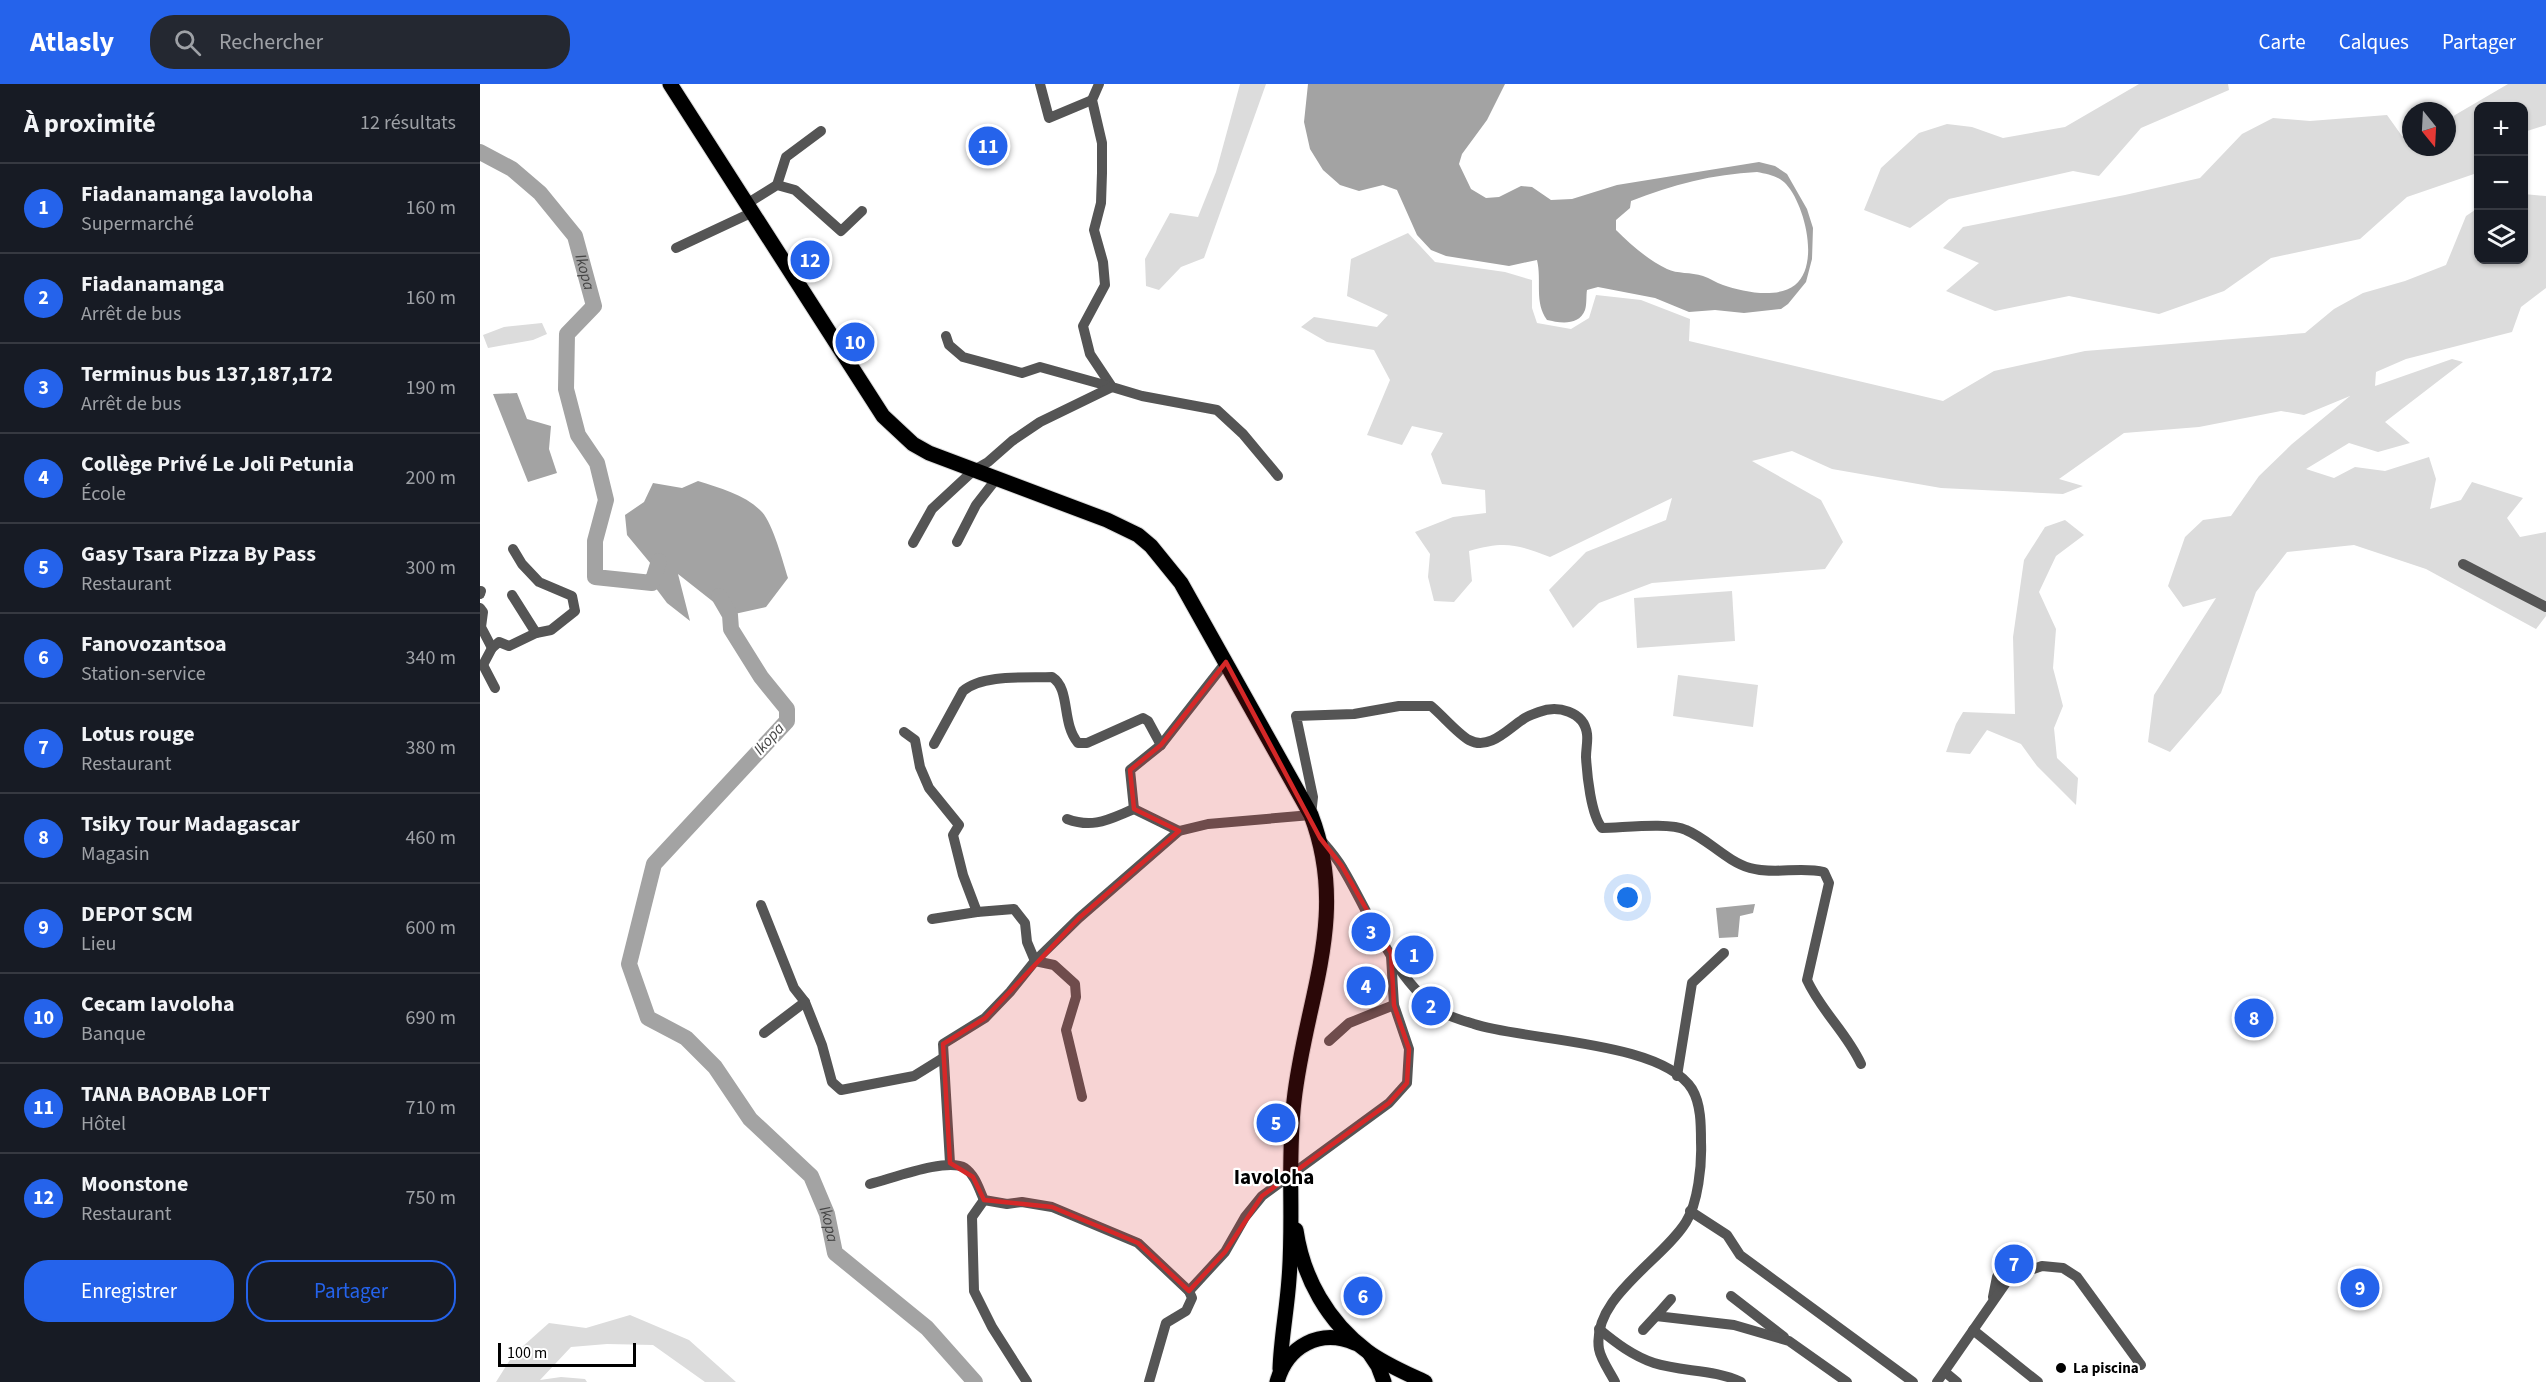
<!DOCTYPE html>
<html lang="fr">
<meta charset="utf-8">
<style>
:root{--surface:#171b24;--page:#242831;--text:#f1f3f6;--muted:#9ea1a6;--line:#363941;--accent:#2563eb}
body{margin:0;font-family:"Source Sans 3",sans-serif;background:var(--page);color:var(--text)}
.controls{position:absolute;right:18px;top:18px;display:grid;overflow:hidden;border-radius:12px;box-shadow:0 2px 4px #0004}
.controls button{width:54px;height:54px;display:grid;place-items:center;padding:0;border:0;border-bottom:2px solid var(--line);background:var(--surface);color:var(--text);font:30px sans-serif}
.compass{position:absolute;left:1922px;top:18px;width:54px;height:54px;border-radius:50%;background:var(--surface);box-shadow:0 2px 4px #0004;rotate:162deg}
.scale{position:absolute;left:18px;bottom:15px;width:138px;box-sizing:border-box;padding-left:6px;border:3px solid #000;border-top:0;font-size:16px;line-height:21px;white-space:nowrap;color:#000;-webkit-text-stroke:4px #fff;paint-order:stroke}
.you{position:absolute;left:1148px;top:814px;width:21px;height:21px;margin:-15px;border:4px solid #fff;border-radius:50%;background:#1a73e8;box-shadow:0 0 0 9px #1a73e833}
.badge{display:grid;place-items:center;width:39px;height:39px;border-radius:50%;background:var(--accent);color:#fff;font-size:20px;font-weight:700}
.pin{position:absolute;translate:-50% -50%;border:3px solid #fff;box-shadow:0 2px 6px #0006}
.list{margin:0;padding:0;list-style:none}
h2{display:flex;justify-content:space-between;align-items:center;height:78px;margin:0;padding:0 24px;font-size:26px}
h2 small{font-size:20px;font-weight:400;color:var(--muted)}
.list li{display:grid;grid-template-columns:39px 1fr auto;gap:18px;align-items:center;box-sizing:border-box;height:90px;padding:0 24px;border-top:2px solid var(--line)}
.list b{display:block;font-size:22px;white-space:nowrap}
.list p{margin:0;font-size:20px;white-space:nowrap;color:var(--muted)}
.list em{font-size:20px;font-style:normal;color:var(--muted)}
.actions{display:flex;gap:12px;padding:18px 24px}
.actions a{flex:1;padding:14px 0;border:2px solid var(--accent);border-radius:24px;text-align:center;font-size:21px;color:var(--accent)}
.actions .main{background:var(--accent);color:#fff}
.icon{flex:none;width:33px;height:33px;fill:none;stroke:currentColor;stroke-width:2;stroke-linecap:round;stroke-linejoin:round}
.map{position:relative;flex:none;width:2066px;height:1298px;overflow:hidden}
header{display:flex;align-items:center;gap:36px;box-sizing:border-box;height:84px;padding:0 30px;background:var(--accent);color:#fff}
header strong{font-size:28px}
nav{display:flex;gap:33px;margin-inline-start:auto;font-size:21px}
.search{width:420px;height:54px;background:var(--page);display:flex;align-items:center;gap:15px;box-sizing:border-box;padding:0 21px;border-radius:24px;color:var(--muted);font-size:22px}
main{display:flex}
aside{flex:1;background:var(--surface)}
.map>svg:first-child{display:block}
</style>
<header>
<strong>Atlasly</strong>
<div class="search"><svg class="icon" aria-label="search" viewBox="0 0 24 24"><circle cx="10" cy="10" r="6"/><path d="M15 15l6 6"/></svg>Rechercher</div>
<nav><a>Carte</a><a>Calques</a><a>Partager</a></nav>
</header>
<main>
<aside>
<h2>À proximité<small>12 résultats</small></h2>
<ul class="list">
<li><span class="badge">1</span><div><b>Fiadanamanga Iavoloha</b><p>Supermarché</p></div><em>160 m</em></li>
<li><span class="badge">2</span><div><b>Fiadanamanga</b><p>Arrêt de bus</p></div><em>160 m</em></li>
<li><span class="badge">3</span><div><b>Terminus bus 137,187,172</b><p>Arrêt de bus</p></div><em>190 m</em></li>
<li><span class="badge">4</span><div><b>Collège Privé Le Joli Petunia</b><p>École</p></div><em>200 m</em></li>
<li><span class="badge">5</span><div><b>Gasy Tsara Pizza By Pass</b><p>Restaurant</p></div><em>300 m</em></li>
<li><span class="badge">6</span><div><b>Fanovozantsoa</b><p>Station-service</p></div><em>340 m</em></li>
<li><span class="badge">7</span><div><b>Lotus rouge</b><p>Restaurant</p></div><em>380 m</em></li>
<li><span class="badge">8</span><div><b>Tsiky Tour Madagascar</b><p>Magasin</p></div><em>460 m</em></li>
<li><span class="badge">9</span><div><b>DEPOT SCM</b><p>Lieu</p></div><em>600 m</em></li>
<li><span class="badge">10</span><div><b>Cecam Iavoloha</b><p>Banque</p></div><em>690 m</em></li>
<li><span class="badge">11</span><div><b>TANA BAOBAB LOFT</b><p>Hôtel</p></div><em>710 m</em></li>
<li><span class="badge">12</span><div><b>Moonstone</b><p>Restaurant</p></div><em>750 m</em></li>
</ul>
<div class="actions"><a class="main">Enregistrer</a><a>Partager</a></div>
</aside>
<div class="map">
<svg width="2066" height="1298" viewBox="0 0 2066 1298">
<rect width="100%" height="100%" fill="#fff"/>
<g fill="#dcdcdc">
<polygon points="760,0 786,0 724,174 701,183 679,206 666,202 665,175 690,129 718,133 736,88"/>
<polygon points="1659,0 1748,0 1749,6 1661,44 1619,92 1593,87 1469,115 1430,144 1384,126 1401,84 1439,49 1467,40 1492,43 1523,54 1585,43"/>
<polygon points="2028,0 2066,0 2066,41 2044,48 2044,22 1998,22 1998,85 1994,90 1927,113 1880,155 1791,174 1744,207 1679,230 1589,212 1515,227 1466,207 1499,179 1463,164 1483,143 1645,111 1720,94 1762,50 1793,34 1830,37 1907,31 1922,52 1931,53 1931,63 1967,63 1967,39 1975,31"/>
<path d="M 2044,110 L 2066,112 L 2066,204 L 2041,223 L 2032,248 L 1926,275 L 1896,288 L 1895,302 L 1972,275 L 1983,278 L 1905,338 L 1930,359 L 1898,368 L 1869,359 L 1826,385 L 1854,394 L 1875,383 L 1905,387 L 1949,373 L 1956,395 L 1950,425 L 1981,416 L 1992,398 L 2043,414 L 2027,434 L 2040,453 L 2066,448 L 2066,532 L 2056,545 L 1946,485 L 1874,461 L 1807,468 L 1776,508 L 1741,609 L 1690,668 L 1668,658 L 1674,611 L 1736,514 L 1703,523 L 1688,502 L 1705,453 L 1723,436 L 1751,432 L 1779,392 L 1812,360 L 1870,312 L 1824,331 L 1801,327 L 1719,343 L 1644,349 L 1579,395 L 1603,402 L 1583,410 L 1461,404 L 1352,385 L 1312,367 L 1272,377 L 1341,416 L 1363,458 L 1345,485 L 1172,499 L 1119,519 L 1093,544 L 1069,506 L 1106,468 L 1186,436 L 1192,414 L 1070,473 C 1036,460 1025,457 989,467 L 992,497 L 974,518 L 954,517 L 948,493 L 950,470 L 935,448 L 973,433 L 1006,429 L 1005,406 L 962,400 L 951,370 L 963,349 L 932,342 L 922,361 L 887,351 L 910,296 L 894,266 L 847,258 L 821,243 L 834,233 L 897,243 L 908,231 L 867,212 L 871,175 L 928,149 L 955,178 L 1025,188 L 1052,196 L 1052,224 L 1057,239 L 1091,245 L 1109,234 L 1116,211 L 1161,216 L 1210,235 L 1209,257 L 1463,317 L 1514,287 L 1605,267 L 1825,249 L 1854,225 L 1883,209 L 1925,197 L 1966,181 L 1986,132 L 1998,124 L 1998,176 L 2044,176 Z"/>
<polygon points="62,239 67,250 53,256 8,264 3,251 24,243"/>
<polygon points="1585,436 1604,451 1576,472 1559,508 1576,545 1573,584 1583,622 1574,644 1577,674 1598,694 1596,721 1557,682 1541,660 1507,646 1490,670 1466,668 1476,640 1483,628 1535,630 1533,553 1544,476 1565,443"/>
<polygon points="1252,507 1255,557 1157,564 1154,514"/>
<polygon points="1198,591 1278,601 1273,643 1193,632"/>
<polygon points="150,1231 209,1256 256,1298 225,1298 173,1261 127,1260 91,1263 60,1296 81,1293 105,1295 107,1298 16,1298 33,1271 69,1239 106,1244"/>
</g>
<g fill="#a3a3a3" fill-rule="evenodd">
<path d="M 828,0 L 1025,0 L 1007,36 L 982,70 L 979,80 L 991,105 L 1006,114 L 1019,113 L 1041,102 L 1052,103 L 1071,116 L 1092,115 L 1137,101 L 1279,78 L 1295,82 L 1307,90 L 1327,125 L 1333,144 L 1332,175 L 1326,198 L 1308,220 L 1301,225 L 1264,229 L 1235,226 L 1209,228 L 1175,214 L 1118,203 L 1107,206 C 1106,212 1107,220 1105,226 C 1099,242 1080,239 1067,236 C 1054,218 1062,197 1057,176 L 1029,182 L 966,172 L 951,166 L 937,151 L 917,106 L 903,101 L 879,107 L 860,101 L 843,86 L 830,65 L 824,38 ZM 1277,88 C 1287,90 1299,92 1306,100 C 1325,121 1340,181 1315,201 C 1297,215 1263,208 1243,201 C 1236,199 1230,194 1223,192 C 1211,188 1197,190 1187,185 C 1168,176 1150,160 1136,146 L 1136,136 L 1150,124 L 1151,117 C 1192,101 1233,90 1277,88 Z"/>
<polygon points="37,309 47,335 71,342 69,365 77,389 48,398 13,310"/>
<path d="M 218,397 C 240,404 266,411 282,428 C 293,440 303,478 308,494 L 286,523 L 250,531 L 198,490 L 210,537 L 187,519 L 172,499 L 171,480 L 147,451 L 145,431 L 164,418 L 173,399 L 202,404 Z"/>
<polygon points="1275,820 1273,829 1260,832 1258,853 1239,854 1236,824"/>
</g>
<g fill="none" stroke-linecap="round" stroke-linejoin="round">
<g stroke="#a3a3a3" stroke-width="16">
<path id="s1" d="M 0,68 L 32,85 L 60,109 L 95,152 L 114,222 L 87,250 L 86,305 L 98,351 L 117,379 L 126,416 L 115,457 L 115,493 L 172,499 L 179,477"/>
<path id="s2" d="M 239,512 L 250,531 L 251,545 L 281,593 L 307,625 L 307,637 L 174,780 L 149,880 L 168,934 L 206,954 L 235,983 L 270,1035 L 331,1092 L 347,1130 L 355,1169 L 447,1244 L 495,1298"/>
</g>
<g stroke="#dbdbdb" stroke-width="17">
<g id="primary">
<path d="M 190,0 L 403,332 L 433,360 L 449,369 L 627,436 L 658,451 L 671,462 L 701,499 L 831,731 C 870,833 825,916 814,1017 C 807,1076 814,1136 809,1195 C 807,1225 801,1255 800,1285"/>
<path d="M 816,1146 C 823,1194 848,1238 887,1267 C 904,1280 926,1289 945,1298"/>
<polyline points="890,1270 898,1282 904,1298"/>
<path d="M 797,1298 C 807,1262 840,1244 875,1259"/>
</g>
</g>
<g stroke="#555" stroke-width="10">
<polyline points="560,0 569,34 612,16"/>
<polyline points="619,0 612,16 622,59 622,89 621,119 614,146 623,178 625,201 603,242 610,270 632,303 662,312 737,326 763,350 798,392"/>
<polyline points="297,101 306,73 341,47"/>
<polyline points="268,119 297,101 315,106 361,147 382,127"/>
<polyline points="196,164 273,128"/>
<polyline points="466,252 469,261 483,273 542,289 560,283 632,303"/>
<polyline points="477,458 496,421 517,394"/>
<polyline points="433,459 452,425 494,386 508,378 532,357 560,338 632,303"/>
<polyline points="1983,480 2066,523"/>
<polyline points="0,510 1,507"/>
<polyline points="32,511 56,549"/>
<polyline points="0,524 3,528 1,543 12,564"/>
<polyline points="0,581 3,581 15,604"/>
<polyline points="3,581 12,564 19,558 29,562 56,549 71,546 95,527 92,512 59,498 42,480 33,465"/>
<polyline points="424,648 435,656 440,683 449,704 479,741 473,751 483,791 497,828 534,825 545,839 547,858 555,877 574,881 595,900 596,913 586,946 602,1013"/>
<path d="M 454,660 L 483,607 C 502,590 547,594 572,593 C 591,605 581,639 598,659 L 607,659 L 663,634 L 668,637 L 681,661"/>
<polyline points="654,725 650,686 681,661 746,578"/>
<path d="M 587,735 C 614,745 629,735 654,725 L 699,747"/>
<path d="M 841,756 C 849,765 857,774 863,785 C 890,830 917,902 964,929 C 973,934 984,937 994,940 C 1046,957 1182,957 1212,1005 C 1221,1020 1221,1041 1221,1058 C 1222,1081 1218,1119 1206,1138 C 1182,1177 1111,1214 1119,1265 C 1121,1276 1130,1288 1135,1298"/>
<polyline points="281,821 314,904 325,918 342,961 352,998 361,1006 434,992 463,974"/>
<polyline points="452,835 497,828"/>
<polyline points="284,949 325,918"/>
<polyline points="849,957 869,939 914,921"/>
<polyline points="1197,992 1212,899 1244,869"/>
<path d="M 470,1079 L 463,960 L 505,934 L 530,908 L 555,877 L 599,834 L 699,747 L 728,740 L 831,731 L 833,713 L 816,632 L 874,630 L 919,622 L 951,622 C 963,632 978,650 989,656 C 1009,667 1028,645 1042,636 C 1047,632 1054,630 1059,628 C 1077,621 1104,627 1107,650 C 1108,657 1106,665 1106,673 C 1107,691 1111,731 1122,744 C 1142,744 1189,738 1206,746 C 1228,755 1246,777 1270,784 C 1294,791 1320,782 1344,788 L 1349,799 L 1327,896 C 1341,927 1367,949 1381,980"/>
<path d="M 390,1100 C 411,1095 467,1073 485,1084 C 495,1091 499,1105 504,1116 L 527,1120 L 542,1118 L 572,1123 L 658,1159 L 709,1207 L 745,1168 L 765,1133 L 782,1112 L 909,1019 L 927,999 L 929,965 L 914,921 L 911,872"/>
<polyline points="504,1116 492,1133 494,1207 512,1243 547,1298"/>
<polyline points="1210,1127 1247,1151 1260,1171 1433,1298"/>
<polyline points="1251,1212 1304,1253"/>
<polyline points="1513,1213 1517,1193 1532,1167"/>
<polyline points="1191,1215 1176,1232 1254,1241 1309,1257 1367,1298"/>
<path d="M 1119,1245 C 1136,1259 1153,1272 1174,1279 C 1202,1288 1234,1285 1261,1298"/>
<polyline points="1163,1246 1176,1232"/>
<polyline points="1493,1246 1558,1298"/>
<polyline points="1465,1288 1477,1298"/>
<polyline points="669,1298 686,1239 706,1227 712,1214 709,1207"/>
<polyline points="1457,1298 1530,1193 1562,1182 1583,1184 1597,1193 1661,1281"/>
</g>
<use href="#primary" stroke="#000" stroke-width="15"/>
</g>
<path fill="#d62828" fill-opacity="0.2" stroke="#d62828" stroke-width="4.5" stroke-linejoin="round" d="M 746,578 L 840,754 L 862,782 L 911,869 L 914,921 L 929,965 L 927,999 L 909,1019 L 782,1112 L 745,1168 L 709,1207 L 658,1159 L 572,1123 L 504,1116 L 493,1093 L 470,1079 L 463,960 L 505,934 L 599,834 L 699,747 L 654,725 L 650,686 L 681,661 Z"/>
<circle fill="#000" stroke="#fff" stroke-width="2" cx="1581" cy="1284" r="6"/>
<g text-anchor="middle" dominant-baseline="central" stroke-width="4.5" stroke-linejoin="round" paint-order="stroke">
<g font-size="15" font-weight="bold" fill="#000" stroke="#fff" text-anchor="start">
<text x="1593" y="1284">La piscina</text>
</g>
<g font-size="16" font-style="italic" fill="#444" stroke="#fff">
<text stroke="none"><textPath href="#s1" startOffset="166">Ikopa</textPath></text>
<text transform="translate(289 655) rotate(-48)">Ikopa</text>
<text stroke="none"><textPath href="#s2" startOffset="783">Ikopa</textPath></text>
</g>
<g font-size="21" font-weight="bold" fill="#000" stroke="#fff">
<text x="794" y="1093">Iavoloha</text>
</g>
</g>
</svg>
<div class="controls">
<button>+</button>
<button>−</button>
<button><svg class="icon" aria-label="layers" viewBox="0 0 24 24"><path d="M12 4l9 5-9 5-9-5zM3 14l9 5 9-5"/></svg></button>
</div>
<svg class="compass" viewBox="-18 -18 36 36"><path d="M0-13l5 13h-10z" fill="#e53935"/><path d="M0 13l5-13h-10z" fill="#9ea1a6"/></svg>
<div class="scale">100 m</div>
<div class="you"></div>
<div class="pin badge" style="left:934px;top:871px">1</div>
<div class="pin badge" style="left:951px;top:922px">2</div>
<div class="pin badge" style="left:891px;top:848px">3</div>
<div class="pin badge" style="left:886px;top:902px">4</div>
<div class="pin badge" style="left:796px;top:1039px">5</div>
<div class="pin badge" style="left:883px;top:1212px">6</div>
<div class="pin badge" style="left:1534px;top:1180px">7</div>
<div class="pin badge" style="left:1774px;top:934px">8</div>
<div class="pin badge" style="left:1880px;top:1204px">9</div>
<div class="pin badge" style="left:375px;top:258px">10</div>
<div class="pin badge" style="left:508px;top:62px">11</div>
<div class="pin badge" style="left:330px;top:176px">12</div>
</div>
</main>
